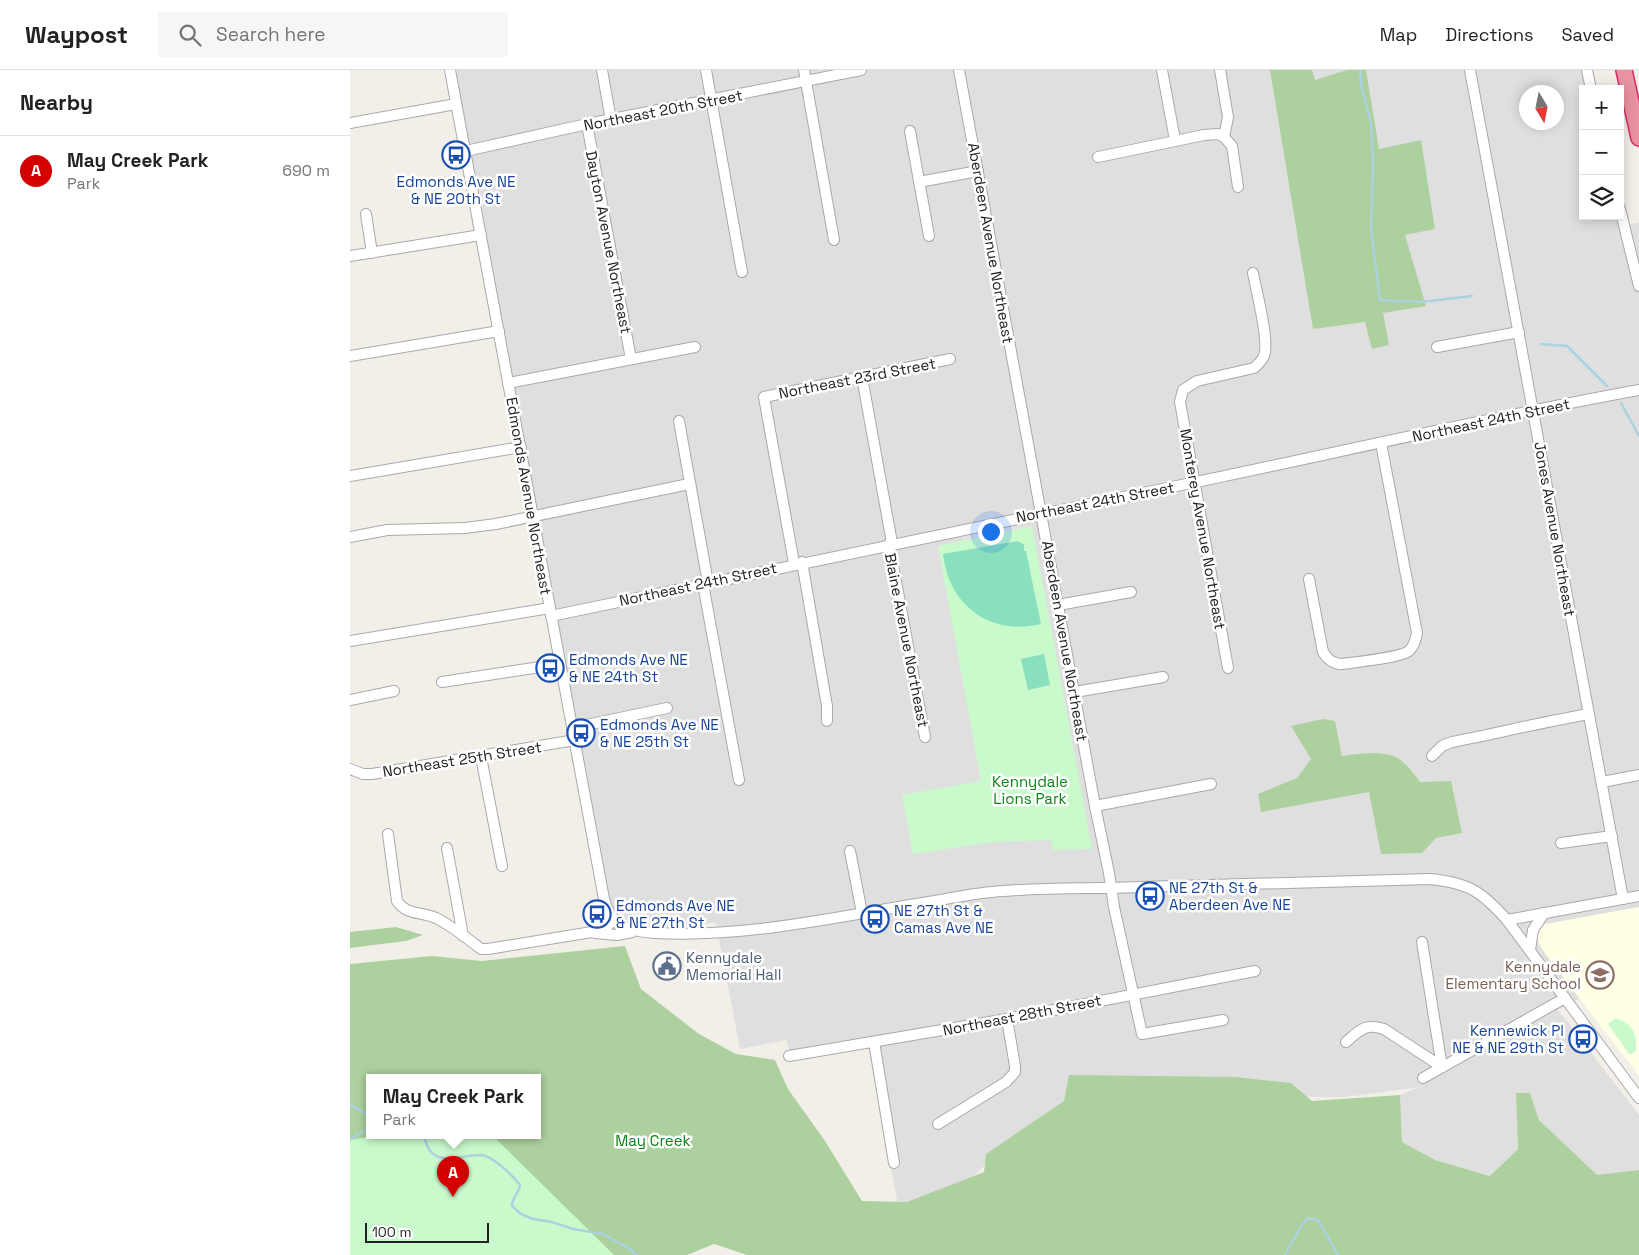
<!DOCTYPE html>
<meta charset="utf-8">
<style>
:root{--surface:#fff;--page:#f6f6f6;--text:#222;--muted:#767676;--line:#e0e0e0;--accent:#d40000}
body{margin:0;font-family:"Space Grotesk",sans-serif;background:var(--page);color:var(--text)}
.controls{position:absolute;right:15px;top:15px;display:grid;overflow:hidden;border-radius:0px;box-shadow:0 2px 12px #0003}
.controls button{width:45px;height:45px;display:grid;place-items:center;padding:0;border:0;border-bottom:1px solid var(--line);background:var(--surface);color:var(--text);font:25px sans-serif}
.compass{position:absolute;left:1169px;top:15px;width:45px;height:45px;border-radius:50%;background:var(--surface);box-shadow:0 2px 12px #0003;rotate:170deg}
.scale{position:absolute;left:15px;bottom:12px;width:124px;box-sizing:border-box;padding-left:5px;border:2px solid #222;border-top:0;font-size:14px;line-height:18px;white-space:nowrap;color:#222;-webkit-text-stroke:4px #fff;paint-order:stroke}
.you{position:absolute;left:640px;top:461px;width:18px;height:18px;margin:-12px;border:4px solid #fff;border-radius:50%;background:#1a73e8;box-shadow:0 0 0 8px #1a73e833}
.badge{display:grid;place-items:center;width:32px;height:32px;border-radius:50%;background:var(--accent);color:#fff;font-size:16px;font-weight:700}
.pin{position:absolute;translate:-50% -41px;filter:drop-shadow(0 1px 2px #0008)}
.pin::after{content:'';position:absolute;top:26px;width:18px;height:15px;background:inherit;clip-path:polygon(0 0,100% 0,50% 100%)}
.popup{position:absolute;left:16px;top:1004px;width:175px;height:65px;box-sizing:border-box;display:grid;place-content:center;border-radius:0px;background:var(--surface);filter:drop-shadow(0 1px 4px #0005);font-size:16px;white-space:nowrap;color:var(--muted)}
.popup b{font-size:19px;color:var(--text)}
.popup::after{content:'';position:absolute;left:50%;top:100%;margin-left:-10px;border:10px solid transparent;border-top-color:var(--surface)}
.list{margin:0;padding:0;list-style:none}
h2{display:flex;justify-content:space-between;align-items:center;height:65px;margin:0;padding:0 20px;font-size:21px}
h2 small{font-size:16px;font-weight:400;color:var(--muted)}
.list li{display:grid;grid-template-columns:32px 1fr auto;gap:15px;align-items:center;box-sizing:border-box;height:70px;padding:0 20px;border-top:1px solid var(--line)}
.list b{display:block;font-size:19px;white-space:nowrap}
.list p{margin:0;font-size:16px;white-space:nowrap;color:var(--muted)}
.list em{font-size:16px;font-style:normal;color:var(--muted)}
.icon{flex:none;width:28px;height:28px;fill:none;stroke:currentColor;stroke-width:2;stroke-linecap:round;stroke-linejoin:round}
.map{position:relative;flex:none;width:1289px;height:1185px;overflow:hidden}
header{display:flex;align-items:center;gap:30px;box-sizing:border-box;height:70px;padding:0 25px;background:var(--surface);border-bottom:1px solid var(--line)}
header strong{font-size:24px}
nav{display:flex;gap:28px;margin-inline-start:auto;font-size:18px}
.search{width:350px;height:45px;background:var(--page);display:flex;align-items:center;gap:12px;box-sizing:border-box;padding:0 18px;border-radius:0px;color:var(--muted);font-size:19px}
main{display:flex}
aside{flex:1;background:var(--surface)}
.map>svg:first-child{display:block}
</style>
<header>
<strong>Waypost</strong>
<div class="search"><svg class="icon" aria-label="search" viewBox="0 0 24 24"><circle cx="10" cy="10" r="6"/><path d="M15 15l6 6"/></svg>Search here</div>
<nav><a>Map</a><a>Directions</a><a>Saved</a></nav>
</header>
<main>
<aside>
<h2>Nearby<small></small></h2>
<ul class="list">
<li><span class="badge">A</span><div><b>May Creek Park</b><p>Park</p></div><em>690 m</em></li>
</ul>
</aside>
<div class="map">
<svg width="1289" height="1185" viewBox="0 0 1289 1185">
<rect width="100%" height="100%" fill="#f2efe9"/>
<path fill="#e0dfdf" fill-rule="evenodd" d="M 99,0 L 1241,0 L 1246,19 L 1233,19 L 1233,146 L 1270,146 L 1270,116 L 1280,154 L 1289,153 L 1289,1006 L 1230,928 L 1208,940 L 1289,1045 L 1289,1100 L 1247,1106 L 1189,1050 L 1180,1023 L 1166,1024 L 1168,1079 L 1141,1106 L 1085,1090 L 1052,1072 L 1050,1025 L 1069,1017 L 996,1027 L 961,1027 L 942,1025 L 940,1016 L 868,1007 L 825,1007 L 668,1065 L 621,1108 L 549,1140 L 517,970 L 441,983 L 436,970 L 390,979 L 366,853 L 258,860 ZM 1176,22 L 1206,22 L 1206,52 L 1176,52 Z"/>
<polygon fill="#ffffe5" points="1289,837 1289,1006 1194,882 1189,874 1187,866 1191,858 1195,854"/>
<g fill="#add19e" fill-rule="evenodd">
<polygon points="920,0 962,0 965,10 997,0 1016,0 1029,79 1071,70 1085,159 1055,165 1076,236 1033,243 1039,275 1022,279 1015,252 963,259"/>
<path d="M 973,649 L 985,651 L 992,686 C 1007,684 1037,680 1049,689 C 1058,695 1064,704 1070,712 L 1101,711 L 1112,763 L 1086,768 L 1072,783 L 1031,784 L 1019,722 L 911,742 L 908,724 L 947,708 L 961,689 L 941,656 Z"/>
<polygon points="46,857 73,865 56,871 0,878 0,862"/>
<path d="M 275,876 L 291,919 L 349,964 L 386,984 L 425,990 L 438,1019 L 475,1071 L 512,1131 L 557,1132 L 634,1102 L 636,1084 L 714,1031 L 719,1005 L 885,1007 L 941,1013 L 962,1031 L 1050,1025 L 1052,1072 L 1085,1090 L 1140,1106 L 1168,1079 L 1166,1023 L 1180,1023 L 1189,1050 L 1247,1105 L 1289,1100 L 1289,1185 L 397,1185 L 364,1174 L 337,1185 L 0,1185 L 0,894 L 82,886 L 132,891 ZM 19,1008 L 187,1008 L 187,1066 L 19,1066 Z"/>
</g>
<g fill="#c8facc">
<polygon points="682,456 742,779 703,780 701,770 643,772 563,784 552,725 631,711 588,476"/>
<path d="M 1266,948 C 1283,954 1287,964 1286,981 L 1280,985 L 1258,954 Z"/>
<polygon points="26,1066 143,1066 264,1185 0,1185 0,1070"/>
</g>
<g fill="#88e0be">
<path d="M 668,471 L 674,475 L 674,481 L 676,481 L 691,554 C 640,566 599,536 593,484 Z"/>
<polygon points="694,584 700,615 678,620 671,589"/>
</g>
<polygon fill="#e2e2e2" points="676,452 678,457 612,471 611,466"/>
<g fill="none" stroke-linecap="round" stroke-linejoin="round">
<g stroke="#aad3df" stroke-width="2.5">
<polyline points="1010,0 1012,19 1021,53 1023,92 1021,161 1030,230 1071,232 1122,226"/>
<polyline points="1191,274 1217,276 1257,316"/>
<polyline points="1271,333 1289,366"/>
<polyline points="0,1034 19,1046"/>
<path d="M 73,1066 C 76,1071 77,1079 82,1083 C 96,1095 115,1084 131,1085 C 142,1085 163,1106 170,1115 C 169,1123 162,1127 162,1136 L 171,1144 L 183,1149 L 202,1152 L 223,1159 L 253,1164 L 280,1179 L 286,1185"/>
<polyline points="0,1070 13,1061 19,1060"/>
<polyline points="935,1185 951,1156 958,1148 968,1150 988,1185"/>
</g>
<g stroke="#a9a9a9" stroke-width="12">
<g id="minor">
<path d="M 100,0 L 254,829 C 261,857 279,861 305,863 C 397,868 489,846 579,832 C 600,828 621,824 642,822 C 691,817 742,819 791,817 C 887,814 983,812 1080,809 C 1119,813 1131,821 1157,850 L 1289,1028"/>
<polyline points="252,0 261,50"/>
<polyline points="356,0 392,202"/>
<polyline points="454,0 484,170"/>
<polyline points="609,0 745,736 759,803 764,837 792,964 873,950"/>
<polyline points="812,0 825,70"/>
<polyline points="870,0 878,47 874,67 882,76 888,117"/>
<polyline points="1120,0 1273,829"/>
<polyline points="1237,0 1241,19"/>
<polyline points="0,53 106,34"/>
<polyline points="237,54 281,289"/>
<polyline points="560,61 579,166"/>
<polyline points="116,81 237,54 511,0"/>
<polyline points="748,87 854,65 868,64 874,67"/>
<polyline points="569,112 628,101"/>
<polyline points="1270,139 1289,216"/>
<polyline points="16,144 22,183"/>
<polyline points="0,186 131,165"/>
<polyline points="1087,277 1169,262"/>
<polyline points="0,286 149,261"/>
<polyline points="512,307 542,473"/>
<polyline points="158,313 345,277"/>
<polyline points="329,351 358,513"/>
<polyline points="0,406 171,377"/>
<polyline points="0,467 37,460 115,458 146,454 339,414"/>
<polyline points="539,474 575,667"/>
<polyline points="452,492 477,636 477,651"/>
<polyline points="444,493 414,327 600,289"/>
<path d="M 959,509 L 973,582 C 978,590 983,594 992,594 C 1006,592 1049,588 1059,581 C 1064,576 1066,569 1067,563 L 1031,373"/>
<polyline points="353,514 389,710"/>
<polyline points="708,535 781,522"/>
<path d="M 201,546 C 416,500 631,456 846,412 C 994,381 1141,347 1289,320"/>
<polyline points="0,571 200,538"/>
<path d="M 878,598 L 830,332 L 833,320 L 847,311 L 904,298 C 908,294 912,291 914,286 C 920,272 906,220 903,203"/>
<polyline points="92,612 210,594"/>
<polyline points="725,622 813,607"/>
<polyline points="0,630 44,621"/>
<polyline points="222,658 317,638"/>
<path d="M 1082,686 L 1092,676 L 1102,672 C 1148,663 1193,652 1239,644"/>
<polyline points="131,687 152,796"/>
<polyline points="0,699 13,704 22,704 225,670"/>
<polyline points="1252,712 1289,705"/>
<polyline points="745,736 861,714"/>
<path d="M 38,764 L 47,831 C 57,846 71,841 86,848 C 102,856 117,868 131,879 L 138,879 L 248,861 L 254,859 L 264,850"/>
<polyline points="1211,773 1262,766"/>
<polyline points="97,778 113,866"/>
<polyline points="500,781 512,843"/>
<polyline points="1157,850 1289,826"/>
<polyline points="245,863 267,865 282,862"/>
<polyline points="1072,872 1092,997"/>
<polyline points="1180,880 1183,860 1194,843"/>
<polyline points="524,972 544,1093"/>
<path d="M 996,972 C 1010,960 1015,953 1034,959 L 1092,997"/>
<polyline points="439,986 657,949 905,901"/>
<polyline points="1073,1008 1215,928"/>
<polyline points="588,1054 656,1012 665,1002 665,996 657,949"/>
</g>
</g>
<g stroke="#dc2a67" stroke-width="18">
<polyline id="highway" points="1274,0 1289,68"/>
</g>
<use href="#minor" stroke="#fff" stroke-width="10"/>
<use href="#highway" stroke="#e892a2" stroke-width="15"/>
</g>
<defs>
<g id="bus-ring" transform="scale(1.4375)"><circle r="9.5" fill="#fff" stroke="#1a4fb4" stroke-width="1.5"/><path d="M-5-6H5V4H4V6H2V4H-2V6H-4V4H-5ZM-3.5-4V0h7V-4ZM-3.5 1.2v1.5H-2V1.2ZM2 1.2v1.5H3.5V1.2Z" fill="#1a4fb4"/></g>
<g id="civic-ring" transform="scale(1.4375)"><circle r="9.5" fill="#fff" stroke="#5c6f8a" stroke-width="1.5"/><path d="M-.6-6.5H3V-4.5H.6V-3L4-1V1h2V6H-6V1h2V-1L-.6-3ZM-1.2 2.5V6h2.4V2.5Z" fill="#5c6f8a"/></g>
<g id="school-ring" transform="scale(1.4375)"><circle r="9.5" fill="#fff" stroke="#8d6e63" stroke-width="1.5"/><path d="M0-5L7-2L0 1L-7-2ZM-4 1L0 2.5L4 1V4Q0 6-4 4Z" fill="#8d6e63"/></g>
</defs>
<g fill-rule="evenodd">
<use href="#bus-ring" x="106" y="85"/>
<use href="#bus-ring" x="200" y="598"/>
<use href="#bus-ring" x="231" y="663"/>
<use href="#bus-ring" x="800" y="826"/>
<use href="#bus-ring" x="247" y="844"/>
<use href="#bus-ring" x="525" y="849"/>
<use href="#civic-ring" x="317" y="896"/>
<use href="#school-ring" x="1250" y="905"/>
<use href="#bus-ring" x="1233" y="969"/>
</g>
<g text-anchor="middle" dominant-baseline="central" stroke-width="5" stroke-linejoin="round" paint-order="stroke">
<g font-size="15" fill="#222" stroke="#fff">
<text transform="translate(313 40) rotate(-11)">Northeast 20th Street</text>
<text transform="translate(259 172) rotate(79)">Dayton Avenue Northeast</text>
<text transform="translate(641 173) rotate(80)">Aberdeen Avenue Northeast</text>
<text transform="translate(507 308) rotate(-11)">Northeast 23rd Street</text>
<text transform="translate(1141 350) rotate(-12)">Northeast 24th Street</text>
<text transform="translate(179 426) rotate(80)">Edmonds Avenue Northeast</text>
<text transform="translate(745 432) rotate(-11)">Northeast 24th Street</text>
<text transform="translate(853 459) rotate(80)">Monterey Avenue Northeast</text>
<text transform="translate(1205 459) rotate(80)">Jones Avenue Northeast</text>
<text transform="translate(348 514) rotate(-12)">Northeast 24th Street</text>
<text transform="translate(557 570) rotate(79)">Blaine Avenue Northeast</text>
<text transform="translate(715 571) rotate(80)">Aberdeen Avenue Northeast</text>
<text transform="translate(112 689) rotate(-9)">Northeast 25th Street</text>
<text transform="translate(672 945) rotate(-11)">Northeast 28th Street</text>
</g>
<g font-size="15" fill="#164399" stroke="#fff" text-anchor="start">
<text x="106" y="111" text-anchor="middle">Edmonds Ave NE<tspan x="106" dy="17">&amp; NE 20th St</tspan></text>
<text x="219" y="589">Edmonds Ave NE<tspan x="219" dy="17">&amp; NE 24th St</tspan></text>
<text x="250" y="654">Edmonds Ave NE<tspan x="250" dy="17">&amp; NE 25th St</tspan></text>
<text x="819" y="817">NE 27th St &amp;<tspan x="819" dy="17">Aberdeen Ave NE</tspan></text>
<text x="266" y="835">Edmonds Ave NE<tspan x="266" dy="17">&amp; NE 27th St</tspan></text>
<text x="544" y="840">NE 27th St &amp;<tspan x="544" dy="17">Camas Ave NE</tspan></text>
<text x="1214" y="960" text-anchor="end">Kennewick Pl<tspan x="1214" dy="17">NE &amp; NE 29th St</tspan></text>
</g>
<g font-size="15" fill="#0c8416" stroke="#fff">
<text x="680" y="711">Kennydale<tspan x="680" dy="17">Lions Park</tspan></text>
<text x="303" y="1070">May Creek</text>
</g>
<g font-size="15" fill="#4e5e75" stroke="#fff" text-anchor="start">
<text x="336" y="887">Kennydale<tspan x="336" dy="17">Memorial Hall</tspan></text>
</g>
<g font-size="15" fill="#785e54" stroke="#fff" text-anchor="end">
<text x="1231" y="896">Kennydale<tspan x="1231" dy="17">Elementary School</tspan></text>
</g>
</g>
</svg>
<div class="controls">
<button>+</button>
<button>−</button>
<button><svg class="icon" aria-label="layers" viewBox="0 0 24 24"><path d="M12 4l9 5-9 5-9-5zM3 14l9 5 9-5"/></svg></button>
</div>
<svg class="compass" viewBox="-18 -18 36 36"><path d="M0-13l5 13h-10z" fill="#e53935"/><path d="M0 13l5-13h-10z" fill="#767676"/></svg>
<div class="scale">100 m</div>
<div class="you"></div>
<div class="pin badge" style="left:103px;top:1127px">A</div>
<div class="popup"><b>May Creek Park</b>Park</div>
</div>
</main>
